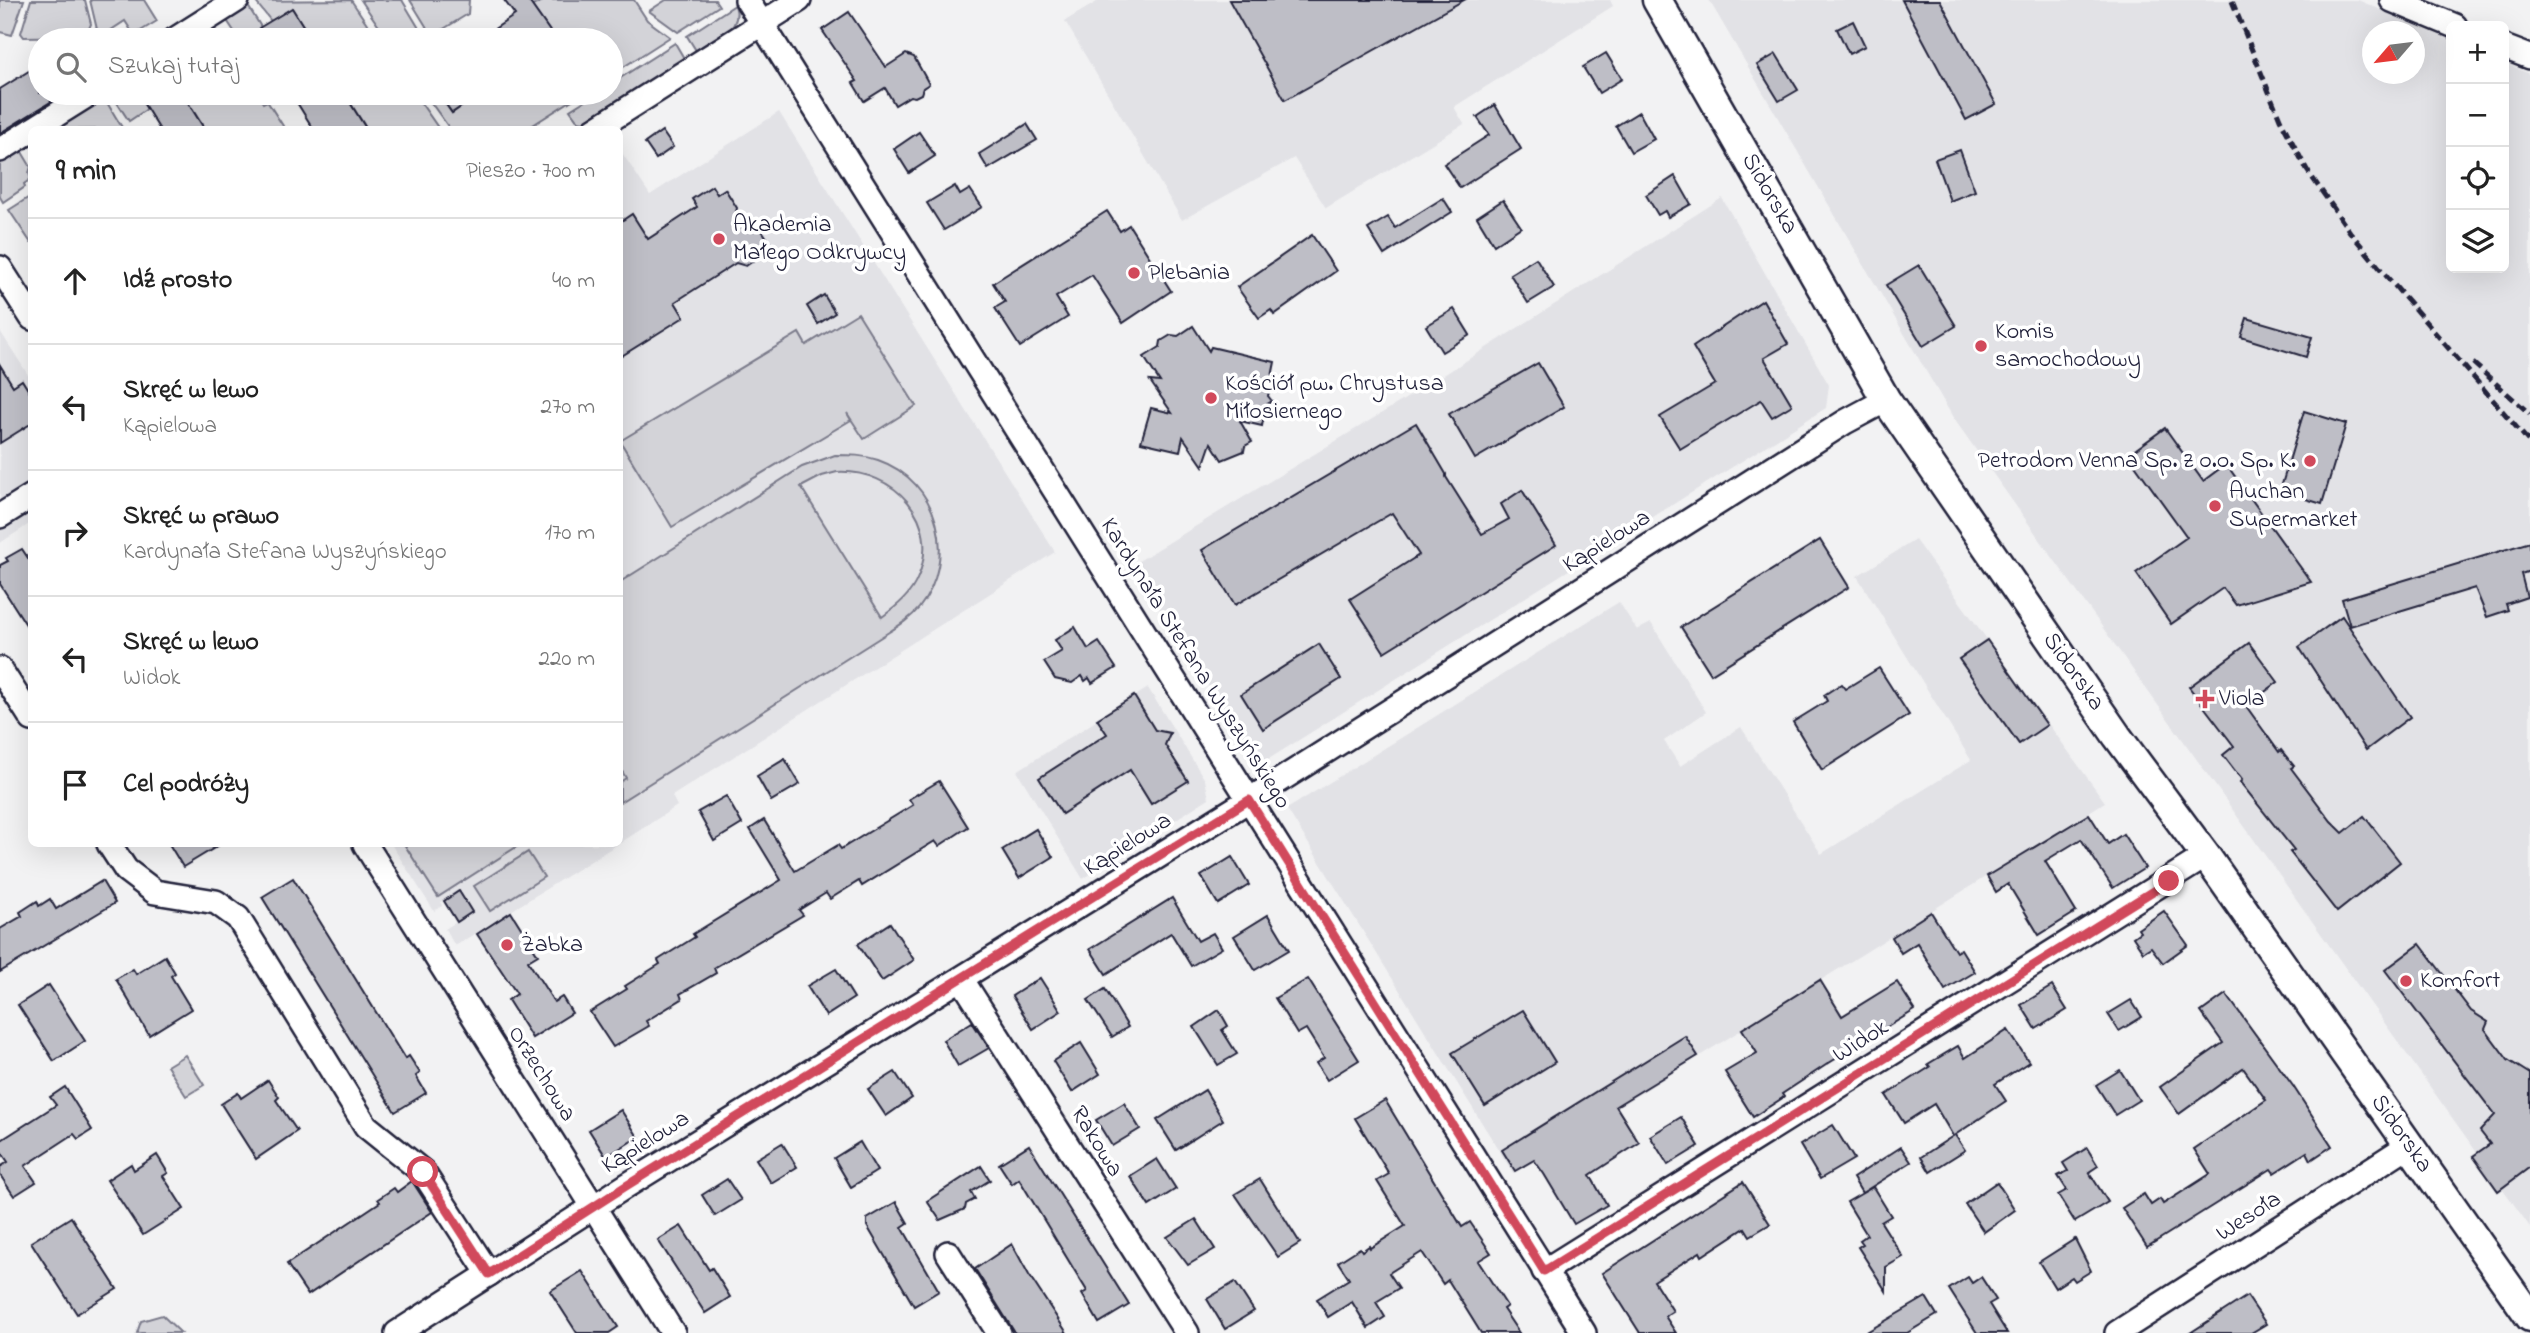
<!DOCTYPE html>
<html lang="pl">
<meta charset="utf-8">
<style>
:root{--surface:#fff;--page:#f6f6f6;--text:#222;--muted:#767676;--line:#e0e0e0}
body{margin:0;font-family:"Indie Flower",sans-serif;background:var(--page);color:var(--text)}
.controls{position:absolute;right:21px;top:21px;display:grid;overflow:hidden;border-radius:10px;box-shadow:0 7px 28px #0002}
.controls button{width:63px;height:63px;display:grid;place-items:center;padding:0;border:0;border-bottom:2px solid var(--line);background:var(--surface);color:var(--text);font:35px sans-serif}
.compass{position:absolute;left:2362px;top:21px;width:63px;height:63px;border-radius:50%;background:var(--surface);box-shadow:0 7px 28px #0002;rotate:242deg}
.stop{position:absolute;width:21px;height:21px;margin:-16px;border:5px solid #d1495b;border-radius:50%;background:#fff}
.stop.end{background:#d1495b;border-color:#fff;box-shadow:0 2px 7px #0008}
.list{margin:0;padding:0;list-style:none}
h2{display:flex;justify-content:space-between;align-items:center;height:91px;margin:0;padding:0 28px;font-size:30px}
h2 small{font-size:23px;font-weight:400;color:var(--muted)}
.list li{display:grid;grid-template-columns:46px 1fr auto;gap:21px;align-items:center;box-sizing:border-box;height:126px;padding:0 28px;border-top:2px solid var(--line)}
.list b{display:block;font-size:26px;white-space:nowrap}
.list p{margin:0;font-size:23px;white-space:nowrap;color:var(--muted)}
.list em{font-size:23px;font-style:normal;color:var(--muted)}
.icon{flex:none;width:38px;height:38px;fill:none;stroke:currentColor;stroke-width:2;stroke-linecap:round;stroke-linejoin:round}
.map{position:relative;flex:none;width:2530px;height:1333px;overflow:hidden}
.search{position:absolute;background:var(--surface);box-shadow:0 7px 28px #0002;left:28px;top:28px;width:595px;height:77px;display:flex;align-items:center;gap:18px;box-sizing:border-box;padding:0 24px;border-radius:38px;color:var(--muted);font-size:26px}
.panel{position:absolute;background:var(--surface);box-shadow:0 7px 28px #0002;left:28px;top:126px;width:595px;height:721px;border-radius:10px}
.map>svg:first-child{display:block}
</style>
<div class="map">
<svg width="2530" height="1333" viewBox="0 0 2530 1333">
<rect width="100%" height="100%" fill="#f2f2f3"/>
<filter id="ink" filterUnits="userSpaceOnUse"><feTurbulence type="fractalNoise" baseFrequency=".0143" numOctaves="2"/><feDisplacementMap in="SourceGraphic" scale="14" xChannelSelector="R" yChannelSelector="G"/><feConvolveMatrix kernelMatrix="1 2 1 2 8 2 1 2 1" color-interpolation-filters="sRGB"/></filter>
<g filter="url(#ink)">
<g fill="#e2e2e6" fill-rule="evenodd">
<polygon points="1100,0 1610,0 1613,6 1454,107 1464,124 1326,208 1294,158 1182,220 1065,21"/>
<path d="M 1709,0 L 2358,0 L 2451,40 L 2451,268 L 2504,268 L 2504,63 L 2530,74 L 2530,1227 L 1954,419 ZM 2372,32 L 2414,32 L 2414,74 L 2372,74 Z"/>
<polygon points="779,112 1055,552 672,796 677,806 620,843 620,155 622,153 650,195"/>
<polygon points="1722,198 1829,385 1826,408 1264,762 1254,758 1132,565 1428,385"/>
<polygon points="0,331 32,381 31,523 0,543"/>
<polygon points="1915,540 2105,802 1513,1173 1287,809 1619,602 1637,630 1651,623 1706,712 1664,741 1680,766 1741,727 1821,854 1971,760 1857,576"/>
<polygon points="1148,688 1205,780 1209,798 1083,879 1017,771"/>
<polygon points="391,844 618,844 455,946 445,929 472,912 459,891 441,902 442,906 434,911"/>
</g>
<g fill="#d3d3d8" stroke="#7a7a8a" stroke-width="2" fill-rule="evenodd">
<polygon points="0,0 24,0 12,35 0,32"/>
<polygon points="31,0 85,0 91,24 86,36 24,37 21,33"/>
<polygon points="90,0 144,0 157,21 134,35 125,21 99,38"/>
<polygon points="351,0 378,40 312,40 292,8 271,21 255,1"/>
<polygon points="361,0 402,0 426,40 388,40"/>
<polygon points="410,0 469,0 468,14 432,36"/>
<polygon points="545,0 634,0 647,20 670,37 611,75 611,40 556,40 532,6"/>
<polygon points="666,0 715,0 719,6 678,32 649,11"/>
<path d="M 735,5 C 744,30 714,41 697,52 L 687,36 Z"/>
<polygon points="248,6 261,27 265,37 260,40 240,40 226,19"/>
<polygon points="675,43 685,60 588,123 578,121 570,110 597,93 611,93 611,84"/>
<polygon points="114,93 140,93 147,109 129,121 114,98"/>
<polygon points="182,93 257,93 263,103 267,101 285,129 205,129"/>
<polygon points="344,93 414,93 439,129 367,129"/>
<polygon points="424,93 438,93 452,113 481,93 583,93 525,130 450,129"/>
<polygon points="99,97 106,101 123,129 49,130"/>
<polygon points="19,147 31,167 29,173 31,179 24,184 25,187 3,202 0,197 0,159"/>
<polygon points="31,196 32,243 31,243 9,210"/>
<polygon points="858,313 916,406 864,439 847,413 851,420 672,527 620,441 799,333 806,345"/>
<path d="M 835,455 C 850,455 864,455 878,460 C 939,481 959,558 919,608 C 911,618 900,625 889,632 L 620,802 L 620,782 L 626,778 L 620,768 L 620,582 L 802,467 ZM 837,472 C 894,469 942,520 918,577 C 911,595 897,606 882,617 L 801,487 L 822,476 Z"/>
<polygon points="404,844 521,844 438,897"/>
<polygon points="528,852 544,877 490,911 474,886"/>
<polygon points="185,1055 204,1085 186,1096 167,1066"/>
<polygon points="162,1315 181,1333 137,1333 141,1321"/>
</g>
<g fill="#bebec6" stroke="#22223b" stroke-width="2">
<polygon points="504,0 528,0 556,40 478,40 515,15"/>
<polygon points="1229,0 1464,0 1285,100"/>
<polygon points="1902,0 1940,0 1996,104 1966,120"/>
<polygon points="292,8 312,40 266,40 259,28"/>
<polygon points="849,12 886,67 906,54 914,57 929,84 923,88 921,94 915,97 910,96 895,105 885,88 864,101 853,83 857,81 822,30"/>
<polygon points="1853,21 1865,46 1849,54 1837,29"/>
<polygon points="1606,53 1622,79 1599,93 1583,67"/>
<polygon points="1776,54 1798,90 1779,101 1757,65"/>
<polygon points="40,64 40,93 65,93 0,133 0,89"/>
<polygon points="155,93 182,93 205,130 160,130 142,101"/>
<polygon points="291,93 344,93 367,130 314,130"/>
<polygon points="438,93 481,93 452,113"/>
<polygon points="1495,105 1521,149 1460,188 1444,164 1489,135 1477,117"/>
<polygon points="1639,112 1654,139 1631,152 1616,126"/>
<polygon points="1027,124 1037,140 988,169 979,154"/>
<polygon points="662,131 673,147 656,159 645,143"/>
<polygon points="919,132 935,156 909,173 894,149"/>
<polygon points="1960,150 1975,191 1950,201 1935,159"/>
<polygon points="1675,176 1691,204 1668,217 1665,211 1658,215 1646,195"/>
<polygon points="712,186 717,194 725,189 737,208 733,225 761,229 773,247 746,266 736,263 675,302 684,317 620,357 620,222 632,214 648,239 697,207 692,199"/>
<polygon points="955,186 960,195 970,189 982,207 944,230 927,203"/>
<polygon points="1443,198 1452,212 1384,255 1368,229 1388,217 1395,228"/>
<polygon points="1503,200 1521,227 1494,245 1477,217"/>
<polygon points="1107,211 1120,231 1129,225 1171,291 1123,323 1092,275 1056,297 1068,317 1020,347 995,308 1005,302 993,283"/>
<polygon points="1312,235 1336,271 1274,315 1271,310 1259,318 1237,287"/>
<polygon points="1536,258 1554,287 1528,303 1510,274"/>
<polygon points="1919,265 1956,326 1923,346 1886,285"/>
<polygon points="824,295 835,313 818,324 807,306"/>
<polygon points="1763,300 1788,344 1764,358 1792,405 1772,417 1761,400 1680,449 1660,417 1715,384 1693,347"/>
<polygon points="1454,309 1470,335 1442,352 1426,326"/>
<polygon points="2247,318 2312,337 2306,357 2241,337"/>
<polygon points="1193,326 1209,351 1211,347 1275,362 1268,396 1272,401 1266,405 1262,426 1240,421 1252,442 1245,446 1244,451 1222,460 1211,443 1203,466 1183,437 1180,451 1141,442 1151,408 1172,413 1150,381 1160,382 1144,357 1160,347 1161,341 1171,335 1178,336"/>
<polygon points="1538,363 1564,407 1475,459 1449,414"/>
<polygon points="0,365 13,386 22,380 32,396 32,423 0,443"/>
<polygon points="2304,411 2346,424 2322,504 2280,491"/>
<polygon points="1416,423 1446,474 1446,477 1482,534 1509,519 1501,504 1522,490 1556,545 1384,652 1350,599 1419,555 1392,513 1235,605 1202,550"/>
<polygon points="2165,428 2203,481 2226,464 2311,582 2236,605 2223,588 2171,624 2136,573 2187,537 2128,455"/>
<polygon points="1820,540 1849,587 1711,674 1681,627"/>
<polygon points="2530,542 2530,571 2521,574 2527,597 2506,604 2508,610 2487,617 2475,588 2350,626 2342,599"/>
<polygon points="22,549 32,564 32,634 0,584 0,565 8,561 6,558"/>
<polygon points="2342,616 2410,717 2366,750 2299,647"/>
<polygon points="1075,627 1088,649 1099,642 1116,668 1092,683 1089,678 1085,681 1082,676 1072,683 1055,679 1044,662 1062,651 1055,640"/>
<polygon points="1987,640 2047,725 2019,744 1959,659"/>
<polygon points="2249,643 2278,682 2246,706 2279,752 2281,750 2294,766 2291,768 2331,821 2343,833 2364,816 2400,862 2337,912 2290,852 2294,850 2240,782 2242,780 2223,755 2234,746 2189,687"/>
<polygon points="1319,644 1341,679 1263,729 1241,694"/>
<polygon points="1879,668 1909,715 1822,770 1793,722 1827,701 1824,695 1841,684 1845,689"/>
<polygon points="1134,696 1155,730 1170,733 1165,745 1188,781 1151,804 1130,770 1062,814 1039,778 1107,734 1097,719"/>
<polygon points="785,759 800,784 771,801 757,776"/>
<polygon points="939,781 968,827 939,846 935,841 862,886 859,881 830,899 826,893 799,910 803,915 714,968 716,973 680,994 682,999 646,1021 649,1026 613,1047 590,1012 627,989 625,986 660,964 658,960 695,937 693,934 781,880 750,829 764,820 795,871 838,845 841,849 913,805 909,799"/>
<polygon points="726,796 742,824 714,841 698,812"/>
<polygon points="2089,814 2108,844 2123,834 2145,868 2113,888 2081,839 2045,861 2076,912 2039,935 2008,884 1996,892 1987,876"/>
<polygon points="1036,829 1053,857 1019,878 1002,850"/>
<polygon points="169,844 221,844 183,867"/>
<polygon points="1232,857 1249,885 1218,904 1201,876"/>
<polygon points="293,878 405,1059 409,1056 420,1073 416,1076 426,1093 395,1112 262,897"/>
<polygon points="102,881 115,903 0,972 0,929 22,916 20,912 37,901 39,906 50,899 56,909"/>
<polygon points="459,891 472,912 457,922 444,901"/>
<polygon points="1172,898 1198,941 1213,933 1222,948 1191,966 1171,933 1106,974 1090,949"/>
<polygon points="2164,911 2188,945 2163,963 2151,947 2143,952 2133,937 2140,932 2138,929"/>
<polygon points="511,912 538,955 528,961 554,1002 562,997 572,1013 532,1038 508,1000 517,994 477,934"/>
<polygon points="1931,912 1956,952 1961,949 1975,972 1945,990 1917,943 1901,953 1892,937"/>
<polygon points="1268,915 1289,950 1255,970 1234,936"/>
<polygon points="890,923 914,960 882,981 858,944"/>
<polygon points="2420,944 2471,1011 2488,1022 2485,1029 2508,1060 2530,1074 2530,1167 2498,1191 2473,1156 2490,1144 2480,1131 2495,1115 2385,970"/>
<polygon points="165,956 175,973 171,976 191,1009 149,1035 116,979 133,969 136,974"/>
<polygon points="836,969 854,998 826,1016 807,986"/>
<polygon points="1040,978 1061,1011 1033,1029 1012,996"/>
<polygon points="1308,979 1359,1060 1327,1080 1316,1063 1324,1058 1306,1029 1297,1034 1275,998"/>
<polygon points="1820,980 1842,1016 1897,982 1915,1010 1829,1063 1782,1094 1784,1097 1753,1117 1725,1072 1757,1053 1742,1029"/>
<polygon points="49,985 85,1041 54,1061 18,1005"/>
<polygon points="2052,986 2067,1010 2036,1029 2021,1005"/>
<polygon points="1105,989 1128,1027 1112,1037 1088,1000"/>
<polygon points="2226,994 2293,1086 2332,1146 2311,1160 2307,1152 2274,1173 2271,1169 2147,1247 2122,1208 2144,1194 2151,1205 2160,1199 2163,1204 2210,1174 2194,1149 2266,1100 2243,1068 2179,1114 2160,1087 2223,1043 2201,1012"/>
<polygon points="2131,1000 2142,1017 2119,1031 2108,1014"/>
<polygon points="1219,1010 1228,1026 1222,1030 1237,1054 1218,1065 1194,1027"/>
<polygon points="1523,1010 1555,1062 1485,1106 1452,1053"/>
<polygon points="972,1022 989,1048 958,1066 943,1040"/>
<polygon points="2008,1030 2029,1062 1995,1084 2006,1101 1955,1135 1965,1150 1930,1172 1921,1157 1953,1136 1934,1104 1904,1123 1886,1095 1930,1067 1928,1064 1958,1046 1965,1058"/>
<polygon points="1685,1036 1698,1056 1616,1106 1639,1143 1590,1175 1607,1205 1574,1224 1544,1174 1534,1160 1515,1171 1502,1150"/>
<polygon points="1081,1043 1100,1074 1072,1092 1053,1061"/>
<polygon points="2120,1070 2139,1100 2115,1115 2096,1085"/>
<polygon points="895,1072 912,1098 886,1116 868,1089"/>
<polygon points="268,1080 279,1097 276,1100 297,1131 256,1159 221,1104 238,1093 241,1098"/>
<polygon points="65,1087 92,1130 78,1139 74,1134 25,1166 36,1182 14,1196 0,1175 0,1167 8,1162 0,1150 0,1141 56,1105 50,1097"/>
<polygon points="1205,1090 1223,1120 1176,1150 1157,1120"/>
<polygon points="1385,1100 1462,1227 1470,1222 1491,1253 1478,1261 1507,1306 1503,1309 1519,1333 1481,1333 1448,1280 1443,1284 1422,1252 1389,1273 1399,1288 1376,1302 1385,1317 1368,1328 1352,1302 1328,1317 1317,1299 1349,1279 1338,1262 1360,1248 1362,1251 1369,1246 1370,1248 1405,1226 1377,1181 1389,1174 1355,1118"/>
<polygon points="1124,1103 1140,1129 1112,1146 1096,1120"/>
<polygon points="621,1110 638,1137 606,1157 589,1130"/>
<polygon points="1681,1117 1699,1146 1668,1165 1650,1136"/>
<polygon points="1833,1125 1854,1159 1820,1179 1800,1145"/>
<polygon points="860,1142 877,1171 851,1187 834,1158"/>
<polygon points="782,1143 797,1167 771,1183 756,1159"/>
<polygon points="1029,1145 1129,1305 1099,1323 1082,1294 1087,1291 1019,1179 1012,1184 999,1164"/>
<polygon points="1901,1147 1911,1162 1862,1193 1853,1178"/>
<polygon points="2087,1148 2098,1166 2089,1172 2108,1202 2075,1222 2058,1195 2067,1190 2058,1176 2068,1171 2063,1163"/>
<polygon points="157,1155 168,1173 163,1176 184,1209 143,1235 107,1180 131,1164 134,1170"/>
<polygon points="1157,1159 1176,1189 1149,1206 1130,1176"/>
<polygon points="981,1166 990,1180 971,1192 975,1199 966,1204 965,1209 940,1220 927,1201"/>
<polygon points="727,1179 741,1200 715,1216 702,1195"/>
<polygon points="1260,1179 1300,1243 1278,1257 1235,1194"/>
<polygon points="412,1181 432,1212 308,1295 287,1264 380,1202 378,1199 394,1188 397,1192"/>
<polygon points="1743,1182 1770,1224 1750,1236 1745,1228 1702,1256 1700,1252 1654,1281 1673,1311 1665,1316 1676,1333 1640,1333 1602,1273"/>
<polygon points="1997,1182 2015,1210 1984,1232 1965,1204"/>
<polygon points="1873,1187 1891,1216 1881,1222 1903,1257 1886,1267 1886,1291 1858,1247 1863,1244 1860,1240 1867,1235 1847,1202"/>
<polygon points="896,1202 908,1223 902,1227 939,1291 914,1306 867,1226 867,1219"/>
<polygon points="71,1217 117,1289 77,1314 31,1242"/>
<polygon points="1196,1219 1215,1249 1188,1265 1167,1237"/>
<polygon points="681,1226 709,1270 712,1268 730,1297 705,1313 658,1240"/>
<polygon points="2075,1239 2091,1271 2075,1281 2072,1277 2055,1288 2039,1262"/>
<polygon points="1012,1244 1029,1275 1067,1333 1015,1333 975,1269"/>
<polygon points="582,1271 618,1327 609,1333 577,1333 550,1291"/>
<polygon points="1968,1277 1972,1283 1981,1277 1996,1300 1989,1304 2007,1333 1977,1333 1949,1289"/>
<polygon points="1235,1282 1254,1311 1225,1329 1207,1299"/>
<polygon points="2247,1296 2266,1324 2251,1333 2190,1333"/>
<polygon points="1926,1297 1937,1315 1907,1333 1865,1333"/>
</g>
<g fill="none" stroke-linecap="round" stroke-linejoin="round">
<g stroke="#22223b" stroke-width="28">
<g id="minor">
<polyline points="747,0 1584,1333"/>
<polyline points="2392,0 2455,26"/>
<polyline points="174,40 237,0"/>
<polyline points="2504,47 2530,57"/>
<polyline points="32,130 91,93"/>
<polyline points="594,130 799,0"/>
<polyline points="0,150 32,130"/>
<polyline points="0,268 32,318"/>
<polyline points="0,516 32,496"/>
<polyline points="0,669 32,719"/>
<polyline points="109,844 126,870 155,892 216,902 238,918 366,1126 423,1172 489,1274"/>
<polyline points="365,844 673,1333"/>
<polyline points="962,980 1187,1333"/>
<polyline points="948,1253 999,1333"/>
<polyline points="1544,1271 2206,856"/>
<polyline points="397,1333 626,1186 1249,800 1845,422 1886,400"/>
<polyline points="2117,1333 2409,1145"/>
</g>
</g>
<g stroke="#22223b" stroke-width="33">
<polyline id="tertiary" points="1657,0 1886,400 2117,736 2206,856 2530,1317"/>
</g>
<use href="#minor" stroke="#fff" stroke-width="23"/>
<use href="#tertiary" stroke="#fff" stroke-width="28"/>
<g stroke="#22223b" stroke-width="5" stroke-dasharray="10 5" stroke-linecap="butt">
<polyline points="2232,1 2280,119 2307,170 2350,232 2388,278 2530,443"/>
<polyline points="2473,363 2530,414"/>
</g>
</g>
</g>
<g fill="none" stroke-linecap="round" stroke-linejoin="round" filter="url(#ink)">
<polyline stroke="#d1495b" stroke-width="9" points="423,1172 489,1274 626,1186 1249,800 1544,1271 2169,881"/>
</g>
<g fill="#d1495b" stroke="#fff" stroke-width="2.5">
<circle cx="719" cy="239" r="7"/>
<circle cx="1134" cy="273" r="7"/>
<circle cx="1981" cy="346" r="7"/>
<circle cx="1211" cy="398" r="7"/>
<circle cx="2310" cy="461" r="7"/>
<circle cx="2215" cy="506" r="7"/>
<path d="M2201.5 688.5h7v7h7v7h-7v7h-7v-7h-7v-7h7z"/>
<circle cx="507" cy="945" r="7"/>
<circle cx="2406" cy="981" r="7"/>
</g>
<g text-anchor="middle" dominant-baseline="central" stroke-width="7" stroke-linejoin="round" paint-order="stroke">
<g font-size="24" fill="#22223b" stroke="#fff">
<text transform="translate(1769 194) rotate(60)">Sidorska</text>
<text transform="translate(1607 542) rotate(-32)">Kąpielowa</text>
<text transform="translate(1195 664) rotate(58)">Kardynała Stefana Wyszyńskiego</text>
<text transform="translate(2073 672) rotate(55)">Sidorska</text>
<text transform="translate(1128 845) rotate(-32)">Kąpielowa</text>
<text transform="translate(1861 1042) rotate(-32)">Widok</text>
<text transform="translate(541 1074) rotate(58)">Orzechowa</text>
<text transform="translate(2401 1134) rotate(55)">Sidorska</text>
<text transform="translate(1096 1142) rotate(58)">Rakowa</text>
<text transform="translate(646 1143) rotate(-32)">Kąpielowa</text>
<text transform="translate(2249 1217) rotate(-33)">Wesoła</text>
</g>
<g font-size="24" fill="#22223b" stroke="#fff" text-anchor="start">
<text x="733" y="225">Akademia<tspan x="733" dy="28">Małego Odkrywcy</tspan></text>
<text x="1148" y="273">Plebania</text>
<text x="1995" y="332">Komis<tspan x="1995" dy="28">samochodowy</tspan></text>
<text x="1225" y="384">Kościół pw. Chrystusa<tspan x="1225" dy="28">Miłosiernego</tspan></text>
<text x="2296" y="461" text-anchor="end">Petrodom Venna Sp. z o.o. Sp. K.</text>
<text x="2229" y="492">Auchan<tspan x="2229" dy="28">Supermarket</tspan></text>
<text x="2219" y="699">Viola</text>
<text x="521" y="945">Żabka</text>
<text x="2420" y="981">Komfort</text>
</g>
</g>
</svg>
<div class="controls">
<button>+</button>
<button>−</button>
<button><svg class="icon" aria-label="locate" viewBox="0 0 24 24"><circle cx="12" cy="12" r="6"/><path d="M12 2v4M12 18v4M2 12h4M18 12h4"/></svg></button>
<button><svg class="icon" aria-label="layers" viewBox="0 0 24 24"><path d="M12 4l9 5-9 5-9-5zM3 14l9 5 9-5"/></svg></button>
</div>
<svg class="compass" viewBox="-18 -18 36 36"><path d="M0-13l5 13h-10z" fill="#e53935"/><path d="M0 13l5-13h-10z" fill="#767676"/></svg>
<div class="stop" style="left:423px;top:1172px"></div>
<div class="stop end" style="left:2169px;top:881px"></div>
<div class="search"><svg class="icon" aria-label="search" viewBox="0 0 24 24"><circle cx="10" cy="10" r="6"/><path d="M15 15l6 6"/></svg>Szukaj tutaj</div>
<section class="panel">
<h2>9 min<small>Pieszo · 700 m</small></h2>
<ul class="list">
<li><svg class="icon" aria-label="ahead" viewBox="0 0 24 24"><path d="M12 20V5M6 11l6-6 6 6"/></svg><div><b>Idź prosto</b></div><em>40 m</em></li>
<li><svg class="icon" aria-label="left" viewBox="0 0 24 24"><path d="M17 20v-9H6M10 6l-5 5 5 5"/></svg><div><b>Skręć w lewo</b><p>Kąpielowa</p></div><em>270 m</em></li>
<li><svg class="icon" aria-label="right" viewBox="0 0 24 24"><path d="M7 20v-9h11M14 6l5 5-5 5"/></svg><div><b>Skręć w prawo</b><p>Kardynała Stefana Wyszyńskiego</p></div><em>170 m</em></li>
<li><svg class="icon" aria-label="left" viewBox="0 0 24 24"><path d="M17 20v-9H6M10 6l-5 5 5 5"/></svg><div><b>Skręć w lewo</b><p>Widok</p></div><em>220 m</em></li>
<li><svg class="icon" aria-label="arrive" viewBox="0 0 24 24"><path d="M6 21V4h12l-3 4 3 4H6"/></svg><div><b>Cel podróży</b></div></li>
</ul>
</section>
</div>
